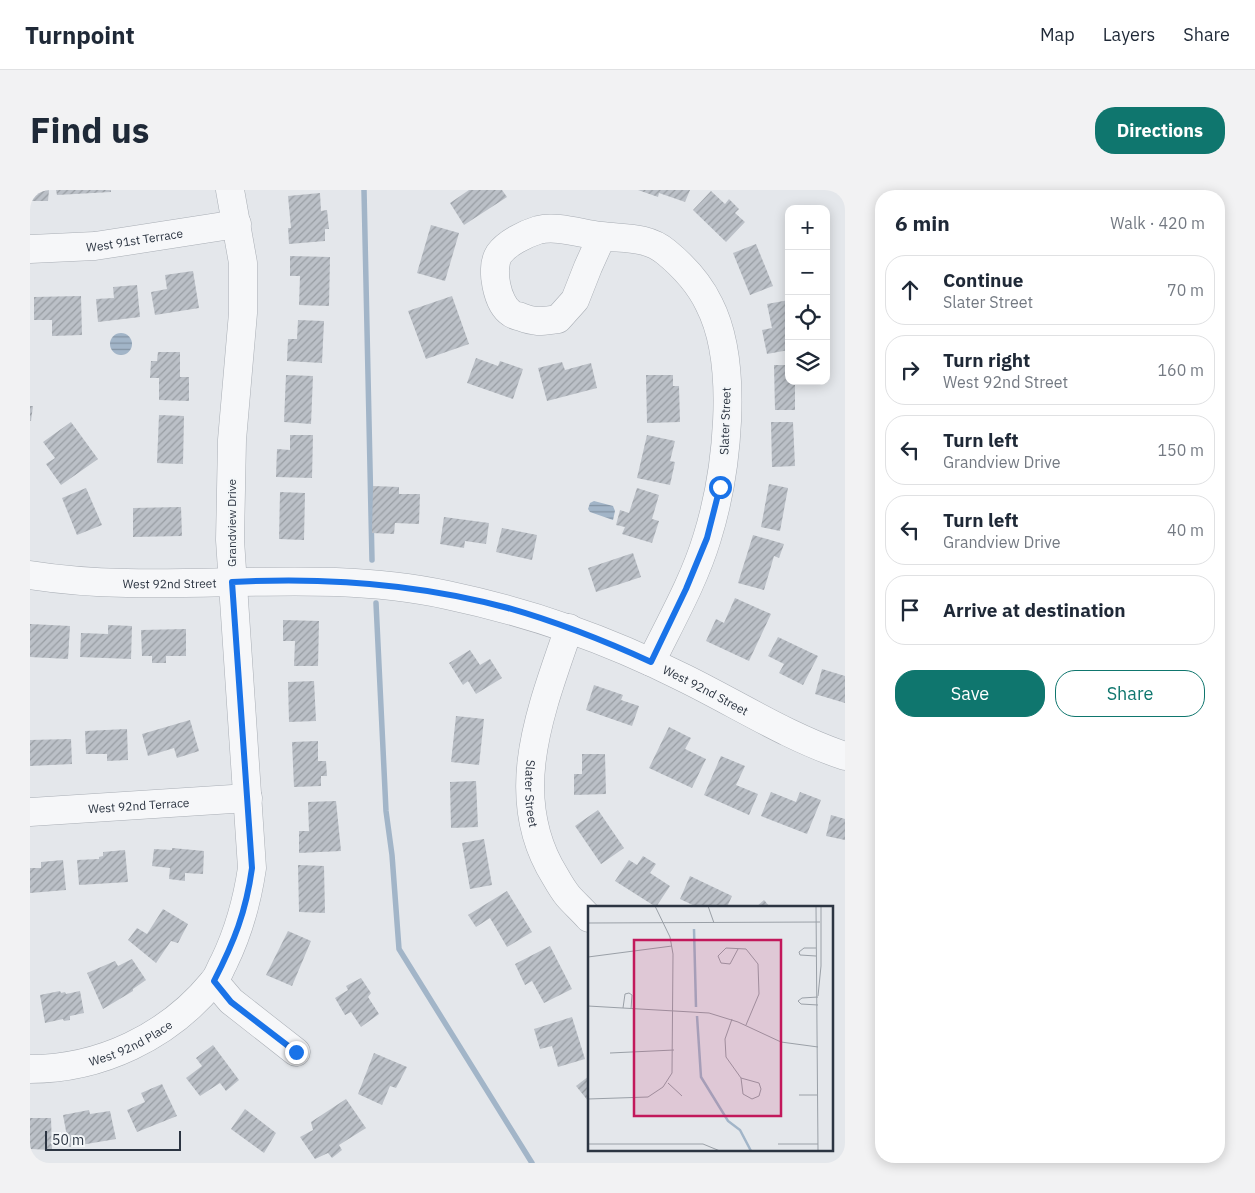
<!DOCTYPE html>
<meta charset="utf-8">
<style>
:root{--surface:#fff;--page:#f2f2f3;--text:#1f2937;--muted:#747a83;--line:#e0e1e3;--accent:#0f766e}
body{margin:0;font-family:"IBM Plex Sans",sans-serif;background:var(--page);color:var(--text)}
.controls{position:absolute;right:15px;top:15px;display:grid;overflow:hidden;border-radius:10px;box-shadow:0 2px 12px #0003}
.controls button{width:45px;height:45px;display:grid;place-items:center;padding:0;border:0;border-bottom:1px solid var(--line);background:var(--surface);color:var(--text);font:25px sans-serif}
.scale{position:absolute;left:15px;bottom:12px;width:136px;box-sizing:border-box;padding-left:5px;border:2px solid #2c3542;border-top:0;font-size:14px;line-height:18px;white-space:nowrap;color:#2c3542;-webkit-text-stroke:4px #f3f6f8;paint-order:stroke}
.stop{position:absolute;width:15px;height:15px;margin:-11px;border:4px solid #1a73e8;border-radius:50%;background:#fff}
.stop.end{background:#1a73e8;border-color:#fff;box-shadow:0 1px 5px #0008}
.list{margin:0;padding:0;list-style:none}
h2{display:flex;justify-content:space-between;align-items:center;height:65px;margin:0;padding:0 20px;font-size:21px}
h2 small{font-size:16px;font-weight:400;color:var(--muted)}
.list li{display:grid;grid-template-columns:32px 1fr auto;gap:15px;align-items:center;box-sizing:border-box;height:70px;margin:0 10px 10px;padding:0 10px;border:1px solid var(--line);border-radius:20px}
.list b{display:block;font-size:19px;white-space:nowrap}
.list p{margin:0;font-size:16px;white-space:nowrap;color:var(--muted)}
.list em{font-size:16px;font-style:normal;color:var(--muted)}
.actions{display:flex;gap:10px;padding:15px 20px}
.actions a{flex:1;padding:11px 0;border:1px solid var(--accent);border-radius:20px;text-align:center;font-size:18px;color:var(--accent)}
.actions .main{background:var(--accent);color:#fff}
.icon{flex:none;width:28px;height:28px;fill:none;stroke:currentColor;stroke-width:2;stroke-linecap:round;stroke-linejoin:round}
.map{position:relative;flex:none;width:815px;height:973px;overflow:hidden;border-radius:20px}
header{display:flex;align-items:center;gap:30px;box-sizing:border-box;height:70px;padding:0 25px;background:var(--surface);border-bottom:1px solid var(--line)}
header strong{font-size:24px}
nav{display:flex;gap:28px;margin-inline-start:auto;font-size:18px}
.intro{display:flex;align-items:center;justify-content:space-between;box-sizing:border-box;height:120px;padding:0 30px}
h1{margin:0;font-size:35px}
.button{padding:12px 22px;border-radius:20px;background:var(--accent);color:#fff;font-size:18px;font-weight:700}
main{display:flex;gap:30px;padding:0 30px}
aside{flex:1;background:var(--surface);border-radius:20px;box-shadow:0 2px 12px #0003}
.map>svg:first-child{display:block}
</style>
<header>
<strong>Turnpoint</strong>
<nav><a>Map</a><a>Layers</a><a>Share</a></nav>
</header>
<div class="intro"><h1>Find us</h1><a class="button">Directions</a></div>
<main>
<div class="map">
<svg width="815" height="973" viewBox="0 0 815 973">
<defs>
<pattern id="water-rules" width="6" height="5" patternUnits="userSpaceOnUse" patternTransform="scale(1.25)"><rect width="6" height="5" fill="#a2b5c8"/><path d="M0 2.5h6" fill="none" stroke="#8494a4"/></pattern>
<pattern id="building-hatch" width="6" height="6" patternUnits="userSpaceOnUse" patternTransform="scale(1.25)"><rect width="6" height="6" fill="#bbc0c7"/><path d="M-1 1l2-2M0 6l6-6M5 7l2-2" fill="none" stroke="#989da3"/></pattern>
</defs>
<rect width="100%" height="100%" fill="#e4e7eb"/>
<g fill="url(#water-rules)">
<circle cx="91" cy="154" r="11"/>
<polygon points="564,311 583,316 585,321 583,330 560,322 558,319 560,313"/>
</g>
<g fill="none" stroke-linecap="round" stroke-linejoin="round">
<g stroke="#a2b5c8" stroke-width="5.5">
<polyline points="334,0 342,370"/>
<polyline points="346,413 356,621 362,665 369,759 502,973"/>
</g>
</g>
<g fill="url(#building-hatch)">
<polygon points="0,0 19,0 18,11 0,11"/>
<polygon points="26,0 81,0 81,2 27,5"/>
<polygon points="439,0 472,0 477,7 434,35 420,13"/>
<polygon points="608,0 660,0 655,12 629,3 628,7"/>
<polygon points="681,1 695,14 699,9 709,19 705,23 715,32 696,52 663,20"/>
<polygon points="290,3 291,21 297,20 299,39 295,39 295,51 259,54 258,38 261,38 258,6"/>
<polygon points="401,35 429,43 415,91 387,83"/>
<polygon points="726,54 743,96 720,105 703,63"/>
<polygon points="260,66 300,67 299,116 269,115 270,86 260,86"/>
<polygon points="163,81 169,118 125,125 121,102 137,99 135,85"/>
<polygon points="107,95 110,127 68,132 66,109 84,108 83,97"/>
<polygon points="51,106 52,145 22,146 22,130 4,130 4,107"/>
<polygon points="422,106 439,154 396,169 378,121"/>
<polygon points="759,110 759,160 737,164 732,140 742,138 737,114"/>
<polygon points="268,130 294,131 292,173 257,171 258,149 267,149"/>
<polygon points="128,162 150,162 150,187 159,187 159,211 129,210 129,188 120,188 121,171 127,171"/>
<polygon points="446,168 468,176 470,171 493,179 483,209 437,193"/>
<polygon points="532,172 535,180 561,173 567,198 517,211 508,178"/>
<polygon points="744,175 759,175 759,191 778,191 778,194 765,194 765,220 745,220"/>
<polygon points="256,185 283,186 281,234 254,232"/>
<polygon points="616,185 643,185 643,196 649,196 650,232 617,233"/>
<polygon points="0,216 3,216 1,231 0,231"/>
<polygon points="129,225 154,226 153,274 127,273"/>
<polygon points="41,232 68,269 31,295 16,274 25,268 13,252"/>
<polygon points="741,232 763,232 765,276 742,277"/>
<polygon points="260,245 283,245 282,288 246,287 247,259 260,260"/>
<polygon points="617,245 645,251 640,271 645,272 640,295 607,288"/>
<polygon points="739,294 758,298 750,341 731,337"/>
<polygon points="343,296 369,297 369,304 390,304 389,334 365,333 364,344 342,343"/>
<polygon points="56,298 72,335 47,345 32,308"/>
<polygon points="607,298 629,305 622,329 629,331 622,353 592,344 595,337 586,335 590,320 599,323"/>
<polygon points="250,302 275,303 274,350 249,349"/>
<polygon points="151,317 152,346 103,347 103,318"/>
<polygon points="414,327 459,333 456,354 435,351 434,358 410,354"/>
<polygon points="472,338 507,345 502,370 466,362"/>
<polygon points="723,345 754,354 749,368 744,366 734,400 708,393"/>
<polygon points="603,363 611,387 566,402 558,378"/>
<polygon points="705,408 741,424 719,471 676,451 686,429 694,433"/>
<polygon points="253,430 289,431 288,476 264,476 265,451 253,451"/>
<polygon points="0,434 40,436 38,469 0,467"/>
<polygon points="78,435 102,436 101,469 50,467 51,443 78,444"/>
<polygon points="156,439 156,466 136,466 136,473 122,473 122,466 112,466 111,440"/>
<polygon points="748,447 788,466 773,495 749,483 754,474 738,466"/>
<polygon points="440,460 450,475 460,469 472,488 446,504 438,491 433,495 419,473"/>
<polygon points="792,479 815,486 815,513 785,504"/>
<polygon points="284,491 286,531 259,532 258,492"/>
<polygon points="564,495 593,505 591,510 609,516 602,536 556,520"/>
<polygon points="426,526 454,529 449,575 421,572"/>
<polygon points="160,530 169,561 147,568 144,558 118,566 112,544"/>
<polygon points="639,537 661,548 655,559 676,569 662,598 619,578"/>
<polygon points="97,539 98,570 77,571 77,564 56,564 55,541"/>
<polygon points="41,549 42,574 0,576 0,550"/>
<polygon points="288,551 288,571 296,571 297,586 291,586 291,596 264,597 262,552"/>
<polygon points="552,564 575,564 576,604 544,605 544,584 552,584"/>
<polygon points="691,566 715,576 706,595 728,604 719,625 674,605"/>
<polygon points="446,591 448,637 421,638 420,592"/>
<polygon points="741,602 766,612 770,602 791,610 777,644 731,626"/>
<polygon points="306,611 311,661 269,663 269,641 279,641 278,612"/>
<polygon points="568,620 594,658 571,674 545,636"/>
<polygon points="801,625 815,629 815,650 796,646"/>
<polygon points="454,649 462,695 440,699 432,653"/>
<polygon points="142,658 174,661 173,684 155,683 155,691 139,689 140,678 122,676 124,659 142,660"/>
<polygon points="95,660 98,692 49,695 47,670 69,669 69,667 73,666 73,662"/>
<polygon points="613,666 626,674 620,683 640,696 626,717 585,691 599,670 607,675"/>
<polygon points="33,670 36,700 0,703 0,678 11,678 11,672"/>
<polygon points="268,675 294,676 295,723 269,722"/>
<polygon points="660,686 702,706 697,717 667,717 650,709"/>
<polygon points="477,701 502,742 477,757 460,728 446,737 438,725"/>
<polygon points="734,710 740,717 726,717"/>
<polygon points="133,719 158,734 148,753 141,751 126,773 98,750 107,738 117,744"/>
<polygon points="258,741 281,751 262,796 236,785"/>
<polygon points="520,756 542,799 514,813 502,791 495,795 485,774"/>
<polygon points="102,769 116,790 103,799 103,801 73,819 57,783 85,771 88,776"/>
<polygon points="331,788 341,803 338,807 349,824 331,837 321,822 315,825 305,808 318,800 316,796"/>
<polygon points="30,801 31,803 35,802 36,804 50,801 54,823 40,826 40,830 34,831 33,829 15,833 10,805"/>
<polygon points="542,827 555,869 528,877 522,856 510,859 504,839"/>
<polygon points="183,855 209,890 196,901 190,893 170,906 156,888 172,876 166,868"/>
<polygon points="344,863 377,877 366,898 360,896 352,915 328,904"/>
<polygon points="559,886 559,912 546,896"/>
<polygon points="132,894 147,926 107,942 97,920 115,912 111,903"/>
<polygon points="316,909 336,938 309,955 312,960 302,968 298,963 285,969 270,947 283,940 281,932"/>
<polygon points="215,919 246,943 234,963 201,939"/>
<polygon points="59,920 60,924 80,921 86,949 39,957 33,925"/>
<polygon points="0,928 21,928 22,960 0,959"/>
</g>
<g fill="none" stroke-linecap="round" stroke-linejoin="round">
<g stroke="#a9aeb5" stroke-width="29">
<g id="minor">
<path d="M 572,46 L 558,77 L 545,110 L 528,129 C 512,131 507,133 491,127 C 488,126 483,125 481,123 C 467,114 460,78 469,64 C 477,53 495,44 508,40 C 527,35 552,44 571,46 C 594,49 617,46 636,62 C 653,76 669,93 679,114 C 710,174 697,284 677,348 C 664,391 641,431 621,472"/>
<path id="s1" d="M 0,59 L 65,56 L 207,34"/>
<path id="s2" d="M 0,385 C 138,407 279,375 417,405 C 502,423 576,449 654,488 C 707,514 758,547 815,566"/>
<path id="s3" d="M 539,438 C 511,520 475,606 525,686 C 529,693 533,700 538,706 C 544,713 552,720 559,728"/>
<path id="s4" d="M 0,622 L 218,608"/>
<polyline points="184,791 201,811 266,862"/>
<path id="s5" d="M 0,879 C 70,879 138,847 183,792 C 188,787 190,779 194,772 C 209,741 217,712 222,678 L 200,350 L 202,250 L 213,123 L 213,73 L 200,0"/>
</g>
</g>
<use href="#minor" stroke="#f6f7f9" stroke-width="28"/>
</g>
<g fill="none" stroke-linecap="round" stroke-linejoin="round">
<path stroke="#1a73e8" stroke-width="6" d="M 266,862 L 201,812 L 184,791 C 204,752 216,722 222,678 L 202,392 C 294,387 389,394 478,418 C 527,432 575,451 621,472 L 656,399 L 677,348 L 690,297"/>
</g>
<g text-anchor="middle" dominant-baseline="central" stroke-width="4" stroke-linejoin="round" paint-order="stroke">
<g font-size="12" fill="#2c3542" stroke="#f3f6f8">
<text stroke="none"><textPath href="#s1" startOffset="105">West 91st Terrace</textPath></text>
<text transform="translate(695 231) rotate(-88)">Slater Street</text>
<text transform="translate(201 333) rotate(-90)">Grandview Drive</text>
<text stroke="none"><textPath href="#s2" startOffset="140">West 92nd Street</textPath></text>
<text stroke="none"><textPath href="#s2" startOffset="695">West 92nd Street</textPath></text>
<text stroke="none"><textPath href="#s3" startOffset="171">Slater Street</textPath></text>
<text stroke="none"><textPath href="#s4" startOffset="109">West 92nd Terrace</textPath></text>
<text stroke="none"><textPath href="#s5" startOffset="105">West 92nd Place</textPath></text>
</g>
</g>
<g transform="translate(558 716)">
<rect width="245" height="245" fill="#e4e7eb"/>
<path fill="none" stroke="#a2b5c8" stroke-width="2.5" d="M 106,23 L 108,101M 109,110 L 113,171 L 140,215 L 152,224 L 163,245"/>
<path fill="none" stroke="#9aa0a7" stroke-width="1" d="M 120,0 L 126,17M 228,0 L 230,245M 0,17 L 232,16M 228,42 L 216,42 L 211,46 L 212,49 L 228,50M 150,43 L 142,58 L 133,57 L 130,50 L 138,42 L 158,43 L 170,58 L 171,88 L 158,119M 0,51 L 84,40M 230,90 L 233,60 L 233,0M 230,91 L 214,92 L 210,95 L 213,98 L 230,99M 0,100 L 121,107 L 150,116 L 193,136 L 230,141M 35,102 L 37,88 L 41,87 L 44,89 L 43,103M 144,113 L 137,133 L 138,151 L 153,172 L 171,177 L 173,183 L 171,190 L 164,193 L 155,188 L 153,172M 22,147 L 86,144M 80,177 L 94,190M 211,189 L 229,189M 0,193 L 60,191 L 75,181 L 84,167 L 85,48 L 82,31 L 67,0M 0,238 L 115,238 L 132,245M 190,238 L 230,238"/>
<path fill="#c2185b" fill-opacity="0.15" stroke="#c2185b" stroke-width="2.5" d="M 46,34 L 193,34 L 193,210 L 46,210 Z"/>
<rect width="245" height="245" fill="none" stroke="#2c3542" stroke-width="2.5"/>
</g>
</svg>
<div class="controls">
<button>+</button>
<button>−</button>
<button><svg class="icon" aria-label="locate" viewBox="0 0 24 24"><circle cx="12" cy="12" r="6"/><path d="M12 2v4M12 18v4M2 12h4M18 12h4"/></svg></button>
<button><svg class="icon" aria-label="layers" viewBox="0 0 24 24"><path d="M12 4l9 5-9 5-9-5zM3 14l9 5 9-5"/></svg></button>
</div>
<div class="scale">50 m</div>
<div class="stop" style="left:690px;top:297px"></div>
<div class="stop end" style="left:266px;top:862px"></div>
</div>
<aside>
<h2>6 min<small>Walk · 420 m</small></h2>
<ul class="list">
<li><svg class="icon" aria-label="ahead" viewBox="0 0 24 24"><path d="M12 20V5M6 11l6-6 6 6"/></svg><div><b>Continue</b><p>Slater Street</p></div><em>70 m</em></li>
<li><svg class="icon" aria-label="right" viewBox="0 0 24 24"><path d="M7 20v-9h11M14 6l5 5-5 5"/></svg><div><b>Turn right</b><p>West 92nd Street</p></div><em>160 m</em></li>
<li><svg class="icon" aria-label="left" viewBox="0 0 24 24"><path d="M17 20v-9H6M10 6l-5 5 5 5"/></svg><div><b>Turn left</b><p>Grandview Drive</p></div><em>150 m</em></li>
<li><svg class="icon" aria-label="left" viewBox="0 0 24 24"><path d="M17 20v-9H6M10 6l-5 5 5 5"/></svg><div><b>Turn left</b><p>Grandview Drive</p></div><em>40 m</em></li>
<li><svg class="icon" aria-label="arrive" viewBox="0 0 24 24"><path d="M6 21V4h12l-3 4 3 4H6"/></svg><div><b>Arrive at destination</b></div></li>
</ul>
<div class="actions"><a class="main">Save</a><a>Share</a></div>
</aside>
</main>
